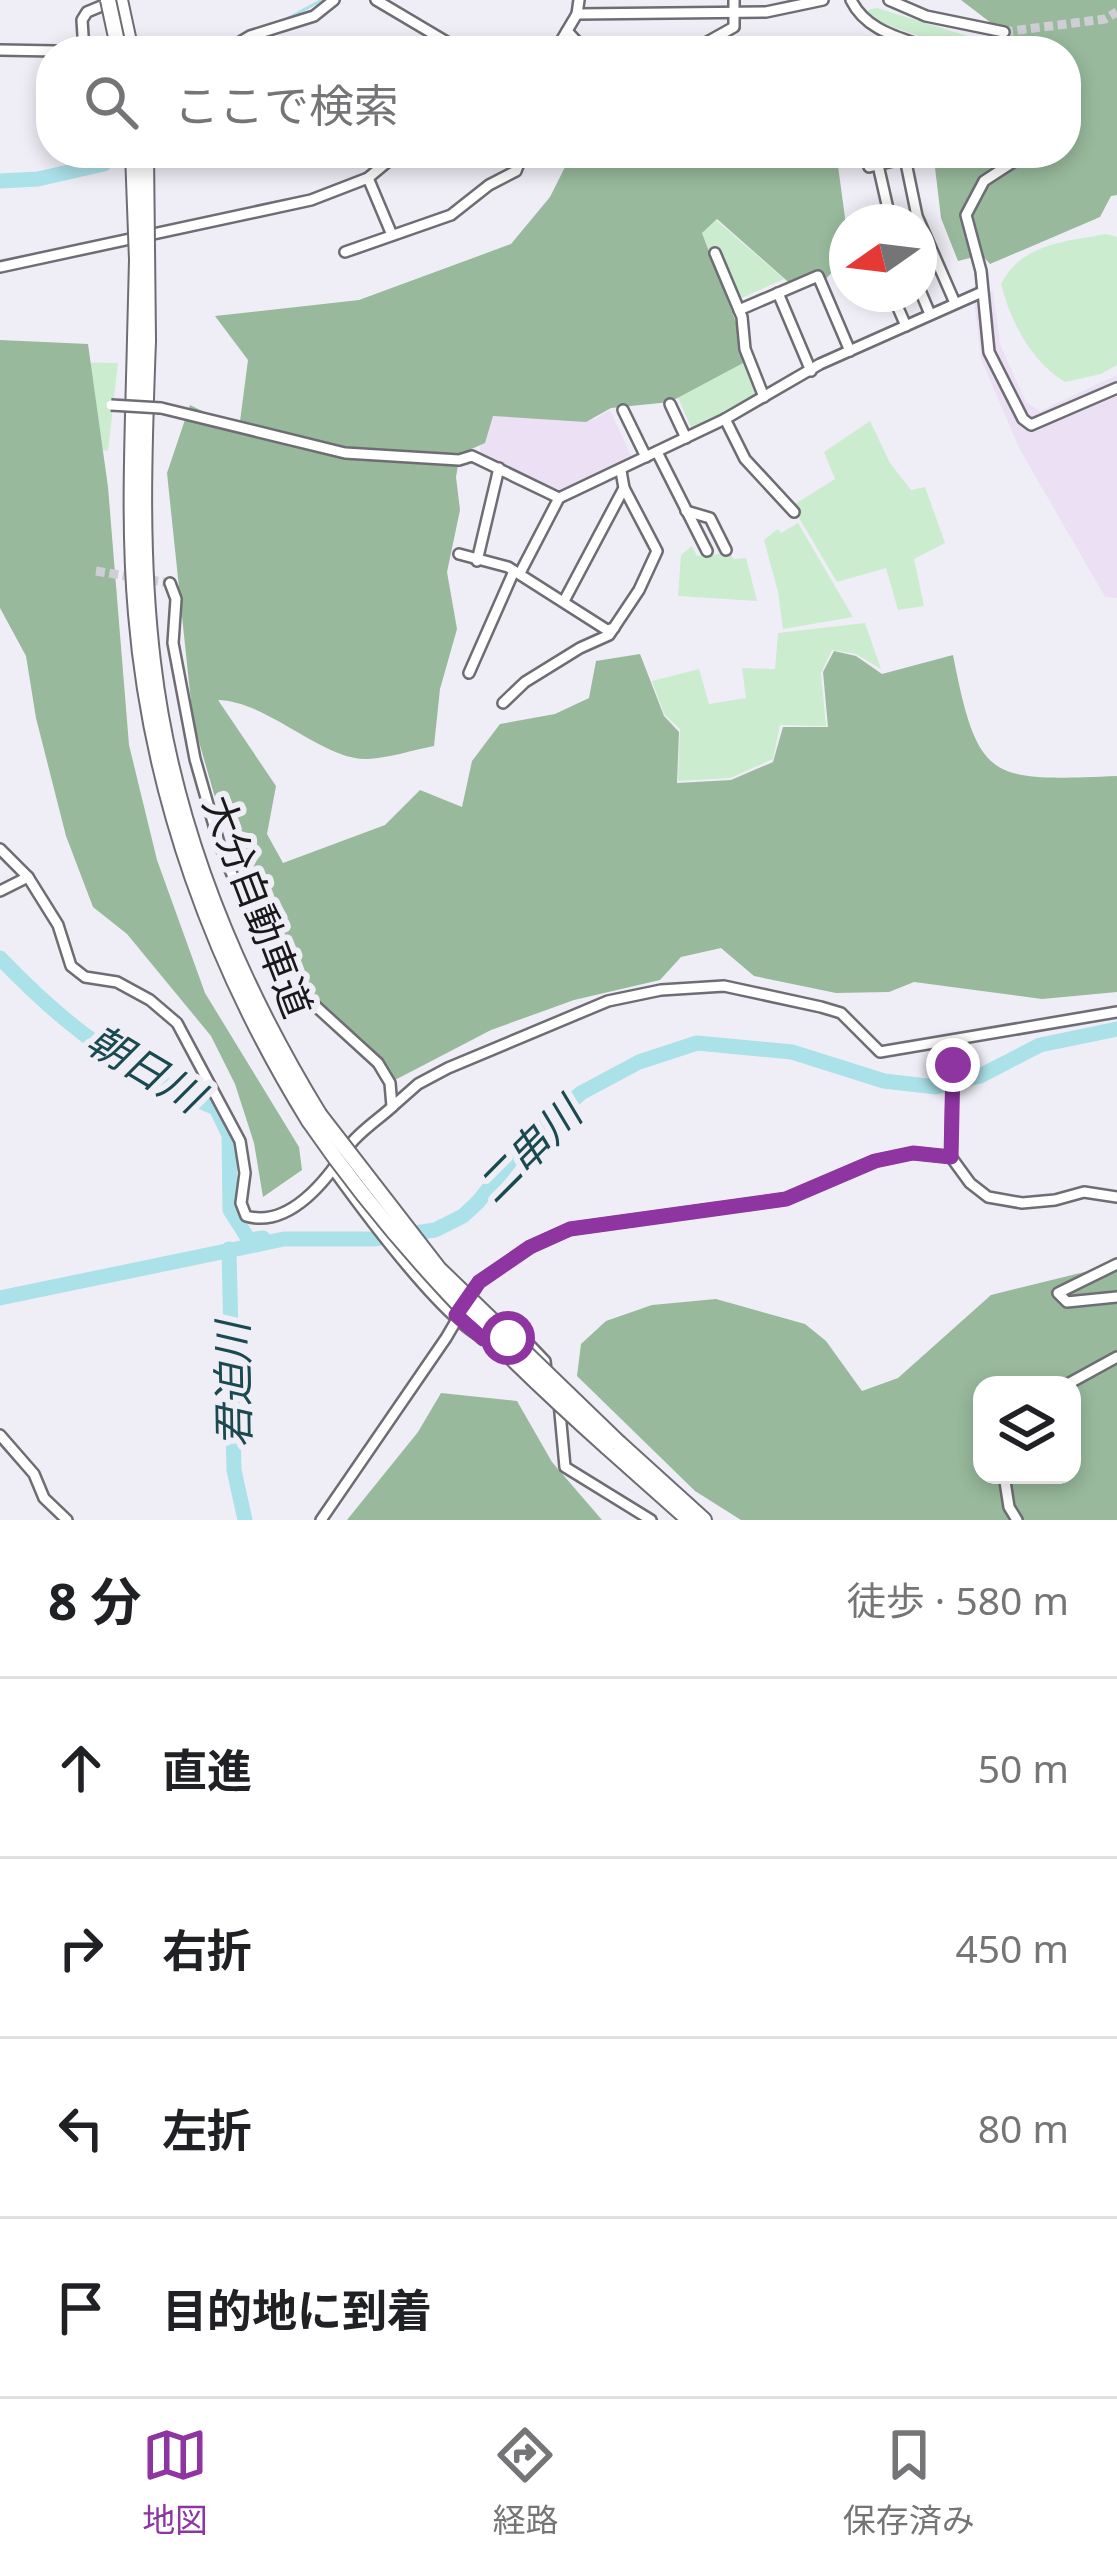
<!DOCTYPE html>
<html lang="ja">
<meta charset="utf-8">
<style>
:root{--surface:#fff;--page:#f2f2f2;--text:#202124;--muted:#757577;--line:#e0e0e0;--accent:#8f35a1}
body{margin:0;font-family:"Noto Sans","Noto Sans JP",sans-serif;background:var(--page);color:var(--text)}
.controls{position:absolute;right:36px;bottom:36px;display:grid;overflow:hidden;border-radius:24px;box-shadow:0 6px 18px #0003}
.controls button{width:108px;height:108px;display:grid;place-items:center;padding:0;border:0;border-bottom:3px solid var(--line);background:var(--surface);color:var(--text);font:60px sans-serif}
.compass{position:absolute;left:829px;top:204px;width:108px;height:108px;border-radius:50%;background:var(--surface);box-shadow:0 6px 18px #0003;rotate:256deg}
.stop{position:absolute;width:36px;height:36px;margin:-27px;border:9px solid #8f35a1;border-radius:50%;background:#fff}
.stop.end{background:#8f35a1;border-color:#fff;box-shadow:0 3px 12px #0008}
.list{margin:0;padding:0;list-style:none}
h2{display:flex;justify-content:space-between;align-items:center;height:156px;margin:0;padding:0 48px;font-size:51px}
h2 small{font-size:39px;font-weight:400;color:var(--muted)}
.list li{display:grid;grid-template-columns:78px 1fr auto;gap:36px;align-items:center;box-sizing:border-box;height:180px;padding:0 48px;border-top:3px solid var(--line)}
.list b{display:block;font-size:45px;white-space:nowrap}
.list em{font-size:39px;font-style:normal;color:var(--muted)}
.icon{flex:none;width:66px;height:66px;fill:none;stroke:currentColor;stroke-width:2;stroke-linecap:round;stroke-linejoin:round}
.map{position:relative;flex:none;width:1117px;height:1520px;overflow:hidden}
.search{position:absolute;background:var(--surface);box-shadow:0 6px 18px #0003;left:36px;right:36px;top:36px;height:132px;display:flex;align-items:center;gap:30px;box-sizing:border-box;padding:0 42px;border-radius:48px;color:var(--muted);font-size:45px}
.sheet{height:876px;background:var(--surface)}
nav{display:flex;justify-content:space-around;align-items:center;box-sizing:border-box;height:168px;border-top:3px solid var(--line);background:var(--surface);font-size:33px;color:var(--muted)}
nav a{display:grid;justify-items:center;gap:6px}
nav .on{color:var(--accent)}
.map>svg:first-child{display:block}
</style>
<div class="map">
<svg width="1117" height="1520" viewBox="0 0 1117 1520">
<rect width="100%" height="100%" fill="#efeef6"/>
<g fill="#ece0f5">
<polygon points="993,290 1000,344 1026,402 1040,411 1117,375 1117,598 1105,597 1019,448 981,359 974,300"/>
<polygon points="580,352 593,420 610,410 634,462 562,491 480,455 482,390"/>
</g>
<g fill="#cbecce">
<polygon points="877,8 984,41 974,51 961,51 868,18 868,10"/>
<polygon points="716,220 784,279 737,300 716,248 709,250 702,233"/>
<path d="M 1106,234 L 1117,237 L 1117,365 L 1101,374 L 1065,382 C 1031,361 1011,323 1001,284 C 1022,243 1065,242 1106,234 Z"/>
<polygon points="745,361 759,396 693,432 677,395"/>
<polygon points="51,362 118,363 108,451 48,441"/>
<polygon points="870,421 890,463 911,490 925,487 945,543 914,559 924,606 898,610 886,568 837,582 792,506 835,479 824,452"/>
<polygon points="798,523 853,617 783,629 778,592 764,540 778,529 781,533"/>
<polygon points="692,546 697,556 729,553 734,559 746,558 757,601 678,596 681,555"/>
<polygon points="865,623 881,669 856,654 832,650 821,673 826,726 780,725 773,759 730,778 678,781 680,729 664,714 652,681 699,669 709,704 746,698 742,668 775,669 778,633"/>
</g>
<g fill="#98b99c" fill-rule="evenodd">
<polygon points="961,0 1117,0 1117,195 1111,196 1100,217 990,264 982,255 958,261 941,218 934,159 942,153 1066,153 1066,51 976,51 999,29"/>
<path d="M 580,153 L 850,153 L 838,166 L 846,225 L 840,264 L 820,285 L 794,287 L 717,219 L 702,233 L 737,325 L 743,363 L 670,402 L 611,408 L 586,422 L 493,416 L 485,443 L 460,454 L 456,477 L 460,510 L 447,572 L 457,629 L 440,689 L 434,746 C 413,750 389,758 368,759 C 323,761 268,701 218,700 L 276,786 L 267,834 L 283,863 L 385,825 L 420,790 L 462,807 L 472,761 L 500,724 L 555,714 L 589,698 L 596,661 L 640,654 L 664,716 L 679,732 L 677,783 L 731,780 L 773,762 L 783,727 L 828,727 L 823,672 L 834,651 L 856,656 L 882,674 L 953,655 C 978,784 991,781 1117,776 L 1117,992 L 1042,999 L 914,982 L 889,992 L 836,993 L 754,976 L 721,948 L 681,957 L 660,980 L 574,1000 L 491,1030 L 395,1080 L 369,1046 L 294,979 L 263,932 L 252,871 L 216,801 L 193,721 L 167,473 L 190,405 L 239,429 L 248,360 L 215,316 L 359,300 L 511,244 L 550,197 L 566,165 Z"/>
<polygon points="0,340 88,344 108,487 129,745 157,860 205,993 299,1147 302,1170 263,1197 254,1143 235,1084 211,1036 127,934 93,907 66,836 36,718 26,656 0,608"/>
<path d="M 1117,1264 L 1117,1520 L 741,1520 L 695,1491 L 577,1376 L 581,1344 L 606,1321 L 652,1305 L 716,1299 L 805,1324 L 826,1341 L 862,1391 L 898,1378 L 991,1295 ZM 982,1385 L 1072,1385 L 1072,1475 L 982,1475 Z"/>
<polygon points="441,1393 517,1401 552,1462 602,1520 347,1520 418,1432"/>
</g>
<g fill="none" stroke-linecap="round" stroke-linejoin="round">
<g stroke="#abe1e8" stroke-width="3">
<polyline points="281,22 322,0"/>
<polyline points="205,51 239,38"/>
</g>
<g stroke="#abe1e8" stroke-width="15">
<polyline points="0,181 38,179 104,164"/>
<path d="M 0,958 C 69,1030 125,1070 216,1108 L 229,1135 L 230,1210 L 249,1240 L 263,1238"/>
<polyline points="229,1249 234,1470 245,1520"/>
<polyline points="0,1298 284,1239 374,1239 435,1230 463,1216 478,1202 528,1139 581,1093 639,1062 697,1043 792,1052 884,1081 936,1087 980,1076 1040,1045 1117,1029"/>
</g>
<g stroke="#cfced5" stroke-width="9" stroke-dasharray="9 4.5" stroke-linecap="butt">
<polyline points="1004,32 1105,19 1117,12"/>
<polyline points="96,571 170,583"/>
</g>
<g stroke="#6d6d73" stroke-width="14">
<g id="minor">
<polyline points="376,0 462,51"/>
<path d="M 851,0 C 867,33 904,38 937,51"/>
<polyline points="889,0 926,16 1004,32"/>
<polyline points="577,14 766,12 823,0"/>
<polyline points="567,31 586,51"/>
<polyline points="0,50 56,51"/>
<polyline points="84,51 82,20 87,12 111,2"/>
<polyline points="225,51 250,36 314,16 334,0"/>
<polyline points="555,51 577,14 579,0"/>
<polyline points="691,51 734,27 734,0"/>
<polyline points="1027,153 984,181 966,215 981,271 989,352 1023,419 1031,425 1117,388"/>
<polyline points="878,165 891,222"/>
<polyline points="869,167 905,158 917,216 955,303"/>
<polyline points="368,178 392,235"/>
<polyline points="345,252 451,215 489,185 516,171 523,153"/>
<polyline points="715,253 742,317 745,349 764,397"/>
<polyline points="0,267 311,200 368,178 398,153"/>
<polyline points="919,288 930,314"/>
<polyline points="778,293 811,371"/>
<polyline points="892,294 906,326"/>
<polyline points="739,310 818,276 850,351"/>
<polyline points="670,404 686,438"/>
<polyline points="161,408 345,453 459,460 472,456 559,498"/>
<polyline points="623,410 646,457"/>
<polyline points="725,419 745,459 794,512"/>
<polyline points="657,452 707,551"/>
<polyline points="686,511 710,518 726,550"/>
<polyline points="459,554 508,567 607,630 614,628"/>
<polyline points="477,561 499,468"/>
<polyline points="520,573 559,498 725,419 820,364 982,292"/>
<polyline points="564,601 624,488"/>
<polyline points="469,673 514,571"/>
<polyline points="503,703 525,682 580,648 609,635 639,590 657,551 624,488 621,471"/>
<path d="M 0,849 L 28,877 L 58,925 L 71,966 L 85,977 L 117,982 L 150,1000 L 177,1023 L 240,1141 L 245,1173 L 241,1203 L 246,1216 C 291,1229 329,1177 349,1146 C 359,1132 379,1119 392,1107 L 390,1083 L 378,1063 L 287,980 L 260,942 L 219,843 L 195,759 L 173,643 L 176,599 L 170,583"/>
<polyline points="0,891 28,877"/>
<polyline points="953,1043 951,1157 970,1183 988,1197 1022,1203 1055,1200 1084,1192 1117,1197"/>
<polyline points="392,1107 418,1084 448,1068 608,1001 661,990 724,986 821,1007 841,1013 880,1052 1117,1012"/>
<path d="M 333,1169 C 359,1205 453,1334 492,1341"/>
<polyline points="1117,1264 1058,1293 1067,1302 1117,1297"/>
<polyline points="509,1338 525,1340 545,1361 546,1370"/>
<polyline points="1066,1385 1117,1357"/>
<polyline points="559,1402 565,1467 651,1520"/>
<polyline points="0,1435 34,1474 44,1498 67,1520"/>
<polyline points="1004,1475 1009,1507 1017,1520"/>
<polyline points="321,1520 446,1338 479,1282 530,1247 570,1229 786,1199 875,1161 913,1153 951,1157"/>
</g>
</g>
<g stroke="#6d6d73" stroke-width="18">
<g id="highway">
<polyline points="120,0 131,51"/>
<path d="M 135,339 C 133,431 128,523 136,614 C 151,795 214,967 309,1121"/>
<path d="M 148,341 C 144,448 140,555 153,662 C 172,823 235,976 319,1114"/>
<polyline points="619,1443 704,1520"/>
<polyline points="607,1447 689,1520"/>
</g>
</g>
<use href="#minor" stroke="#fff" stroke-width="9"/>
<use href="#highway" stroke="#fff" stroke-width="14"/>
<g stroke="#6d6d73" stroke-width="14" stroke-linecap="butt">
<polyline id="minor-bridge" points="111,405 161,408"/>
</g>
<g stroke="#6d6d73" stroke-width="18" stroke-linecap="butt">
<g id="highway-bridge">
<polyline points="108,0 119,51"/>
<polyline points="133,153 137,260 135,339"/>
<polyline points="146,153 148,341"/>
<polyline points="319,1114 439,1269 619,1443"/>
<path d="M 309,1121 C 394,1245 495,1347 607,1447"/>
</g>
</g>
<use href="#minor-bridge" stroke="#fff" stroke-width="9"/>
<use href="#highway-bridge" stroke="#fff" stroke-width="14"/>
</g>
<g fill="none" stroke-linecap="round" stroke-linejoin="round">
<polyline stroke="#8f35a1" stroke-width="15" points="508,1338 483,1339 456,1315 479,1282 530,1247 570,1229 786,1199 875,1161 913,1153 951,1157 953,1065"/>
</g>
<g text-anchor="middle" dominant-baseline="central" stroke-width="12" stroke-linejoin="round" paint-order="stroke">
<g font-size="39" fill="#19191b" stroke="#efeef6">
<text transform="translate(259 906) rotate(69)">大分自動車道</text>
</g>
<g font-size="42" font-style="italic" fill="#1a4a4f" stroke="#efeef6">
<text transform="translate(146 1067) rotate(31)">朝日川</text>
<text transform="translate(528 1149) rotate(-45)">二串川</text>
<text transform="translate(232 1385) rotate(-91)">君迫川</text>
</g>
</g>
</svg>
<div class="controls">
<button><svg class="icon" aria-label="layers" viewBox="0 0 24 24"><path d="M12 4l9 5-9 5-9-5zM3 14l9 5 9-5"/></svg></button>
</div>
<svg class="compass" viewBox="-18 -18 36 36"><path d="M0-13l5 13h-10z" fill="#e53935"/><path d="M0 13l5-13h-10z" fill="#757577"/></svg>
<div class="stop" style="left:508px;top:1338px"></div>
<div class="stop end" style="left:953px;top:1065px"></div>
<div class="search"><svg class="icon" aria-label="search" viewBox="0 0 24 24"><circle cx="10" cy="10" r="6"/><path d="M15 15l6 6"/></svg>ここで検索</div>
</div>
<section class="sheet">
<h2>8 分<small>徒歩 · 580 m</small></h2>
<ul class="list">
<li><svg class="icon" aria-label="ahead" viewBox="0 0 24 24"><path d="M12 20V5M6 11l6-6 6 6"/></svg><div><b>直進</b></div><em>50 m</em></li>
<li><svg class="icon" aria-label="right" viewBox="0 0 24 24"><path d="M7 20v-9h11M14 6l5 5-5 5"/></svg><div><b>右折</b></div><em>450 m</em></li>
<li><svg class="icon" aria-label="left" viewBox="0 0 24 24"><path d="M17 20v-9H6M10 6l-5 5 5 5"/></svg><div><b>左折</b></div><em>80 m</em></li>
<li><svg class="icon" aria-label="arrive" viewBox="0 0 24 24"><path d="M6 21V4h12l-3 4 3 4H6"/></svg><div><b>目的地に到着</b></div></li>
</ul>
</section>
<nav>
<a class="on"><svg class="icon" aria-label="map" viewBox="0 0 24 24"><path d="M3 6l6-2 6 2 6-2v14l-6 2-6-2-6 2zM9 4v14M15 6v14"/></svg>地図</a>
<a><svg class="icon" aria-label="directions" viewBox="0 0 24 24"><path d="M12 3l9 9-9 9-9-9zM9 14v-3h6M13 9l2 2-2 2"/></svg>経路</a>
<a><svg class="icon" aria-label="saved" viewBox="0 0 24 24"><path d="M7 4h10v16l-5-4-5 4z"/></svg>保存済み</a>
</nav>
